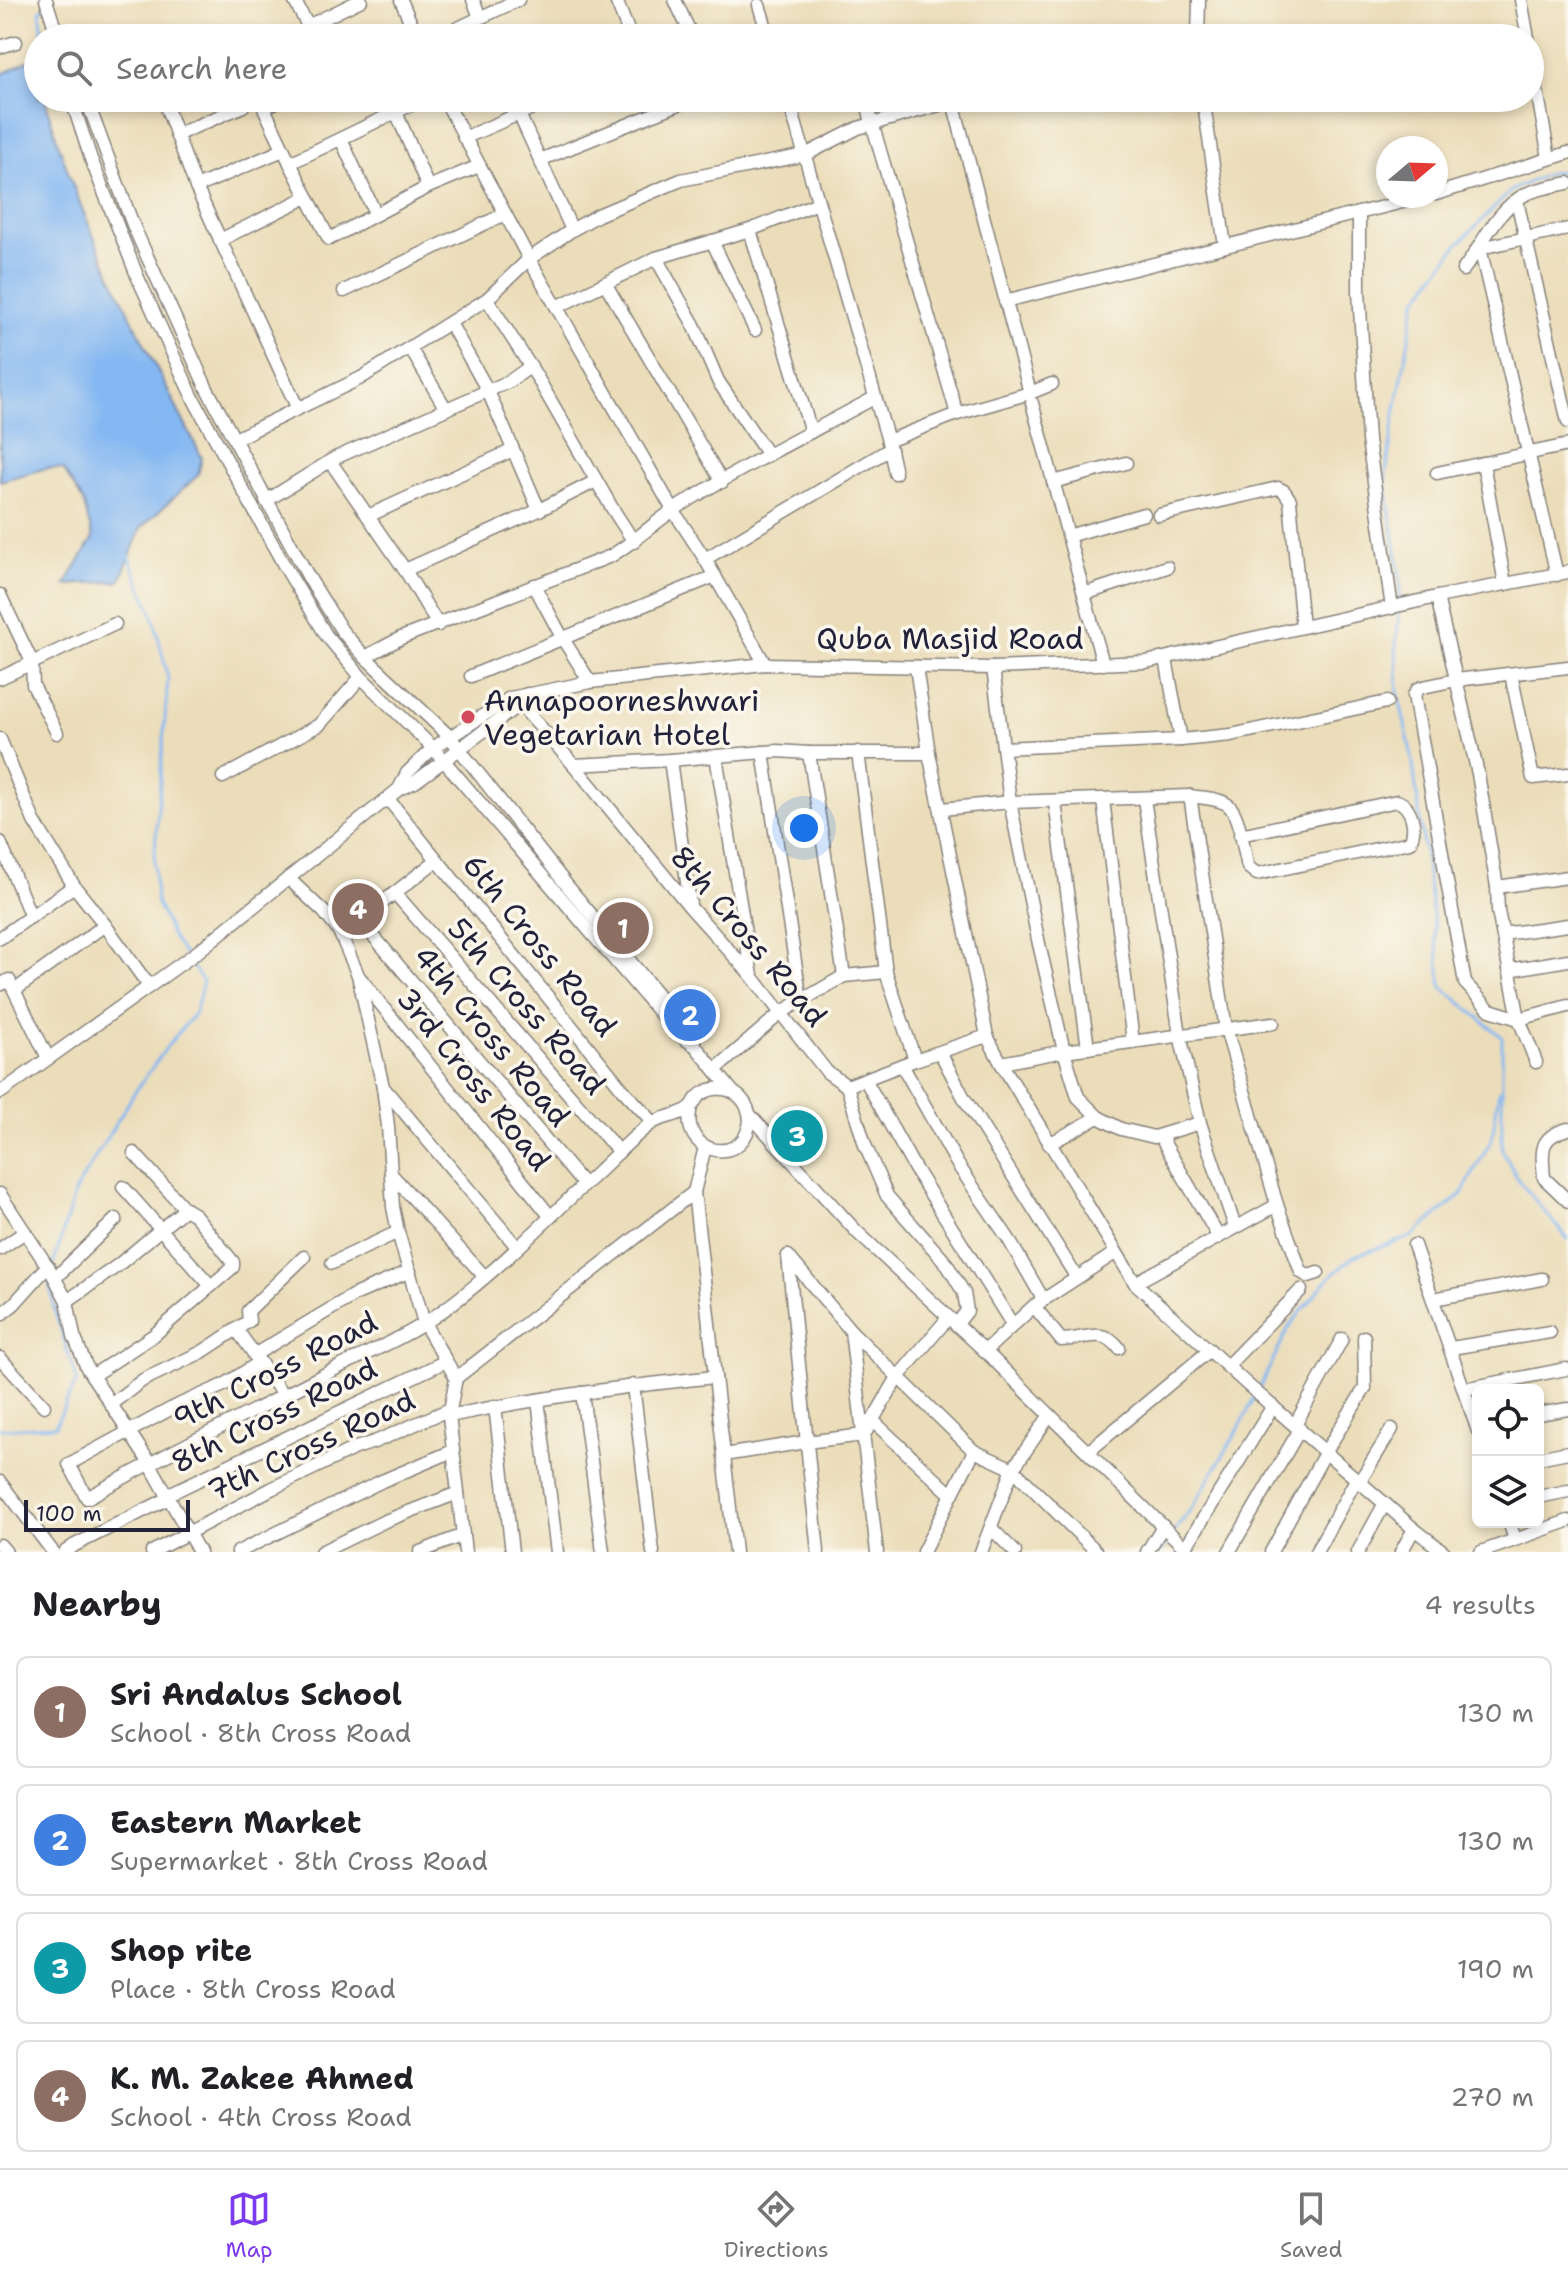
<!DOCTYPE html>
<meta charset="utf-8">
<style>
:root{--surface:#fff;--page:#f6f6f6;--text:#202124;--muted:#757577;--line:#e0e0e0;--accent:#7c3aed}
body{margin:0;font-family:"Shantell Sans",sans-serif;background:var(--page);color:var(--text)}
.controls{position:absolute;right:24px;bottom:24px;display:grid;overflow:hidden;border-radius:12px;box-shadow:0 4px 12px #0003}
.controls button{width:72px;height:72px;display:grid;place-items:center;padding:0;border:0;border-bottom:2px solid var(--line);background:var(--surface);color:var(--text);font:40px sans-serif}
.compass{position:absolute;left:1376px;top:136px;width:72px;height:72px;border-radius:50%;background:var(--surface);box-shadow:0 4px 12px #0003;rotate:71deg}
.scale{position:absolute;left:24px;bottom:20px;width:166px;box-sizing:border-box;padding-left:8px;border:4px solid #22223b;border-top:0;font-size:22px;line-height:28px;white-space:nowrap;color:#22223b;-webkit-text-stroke:6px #fbf7ec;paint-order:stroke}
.you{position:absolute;left:804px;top:828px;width:28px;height:28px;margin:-20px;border:6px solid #fff;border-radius:50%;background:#1a73e8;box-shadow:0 0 0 12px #1a73e833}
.badge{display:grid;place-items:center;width:52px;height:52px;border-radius:50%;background:var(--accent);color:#fff;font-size:26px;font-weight:700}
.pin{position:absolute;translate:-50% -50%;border:4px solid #fff;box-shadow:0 2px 8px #0006}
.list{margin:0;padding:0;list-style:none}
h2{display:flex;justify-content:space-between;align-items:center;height:104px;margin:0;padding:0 32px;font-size:34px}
h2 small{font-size:26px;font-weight:400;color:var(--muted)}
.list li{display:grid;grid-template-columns:52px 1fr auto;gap:24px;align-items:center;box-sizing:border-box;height:112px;margin:0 16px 16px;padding:0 16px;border:2px solid var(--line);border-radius:12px}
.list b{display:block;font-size:30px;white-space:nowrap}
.list p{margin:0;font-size:26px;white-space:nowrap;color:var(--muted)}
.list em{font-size:26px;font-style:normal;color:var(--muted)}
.icon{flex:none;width:44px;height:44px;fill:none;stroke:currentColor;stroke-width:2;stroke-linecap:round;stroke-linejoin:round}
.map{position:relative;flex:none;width:1568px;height:1552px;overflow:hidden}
.search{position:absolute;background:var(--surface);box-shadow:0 4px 12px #0003;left:24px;right:24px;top:24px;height:88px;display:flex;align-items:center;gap:20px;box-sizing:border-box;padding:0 28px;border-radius:44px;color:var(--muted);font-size:30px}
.sheet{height:616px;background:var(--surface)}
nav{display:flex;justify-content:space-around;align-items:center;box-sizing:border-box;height:112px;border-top:2px solid var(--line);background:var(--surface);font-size:22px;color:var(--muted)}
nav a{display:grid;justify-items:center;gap:4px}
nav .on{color:var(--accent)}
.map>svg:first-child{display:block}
</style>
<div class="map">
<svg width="1568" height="1552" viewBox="0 0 1568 1552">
<rect width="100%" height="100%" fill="#fbf7ec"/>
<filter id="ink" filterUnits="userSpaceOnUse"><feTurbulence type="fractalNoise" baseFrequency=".0125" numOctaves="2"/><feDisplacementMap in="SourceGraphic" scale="16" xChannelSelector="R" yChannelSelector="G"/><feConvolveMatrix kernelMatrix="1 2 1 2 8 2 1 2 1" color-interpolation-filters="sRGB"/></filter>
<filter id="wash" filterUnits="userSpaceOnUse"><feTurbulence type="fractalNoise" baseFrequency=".006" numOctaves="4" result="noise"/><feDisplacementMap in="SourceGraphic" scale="32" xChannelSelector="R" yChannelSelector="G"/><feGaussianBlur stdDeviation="1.8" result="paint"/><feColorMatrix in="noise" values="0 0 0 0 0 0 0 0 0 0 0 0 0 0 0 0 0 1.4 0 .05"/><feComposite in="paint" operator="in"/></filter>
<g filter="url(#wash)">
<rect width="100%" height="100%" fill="#ebddb9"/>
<path fill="#85b8f2" stroke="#546d96" stroke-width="2" d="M 34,58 L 38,71 L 38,98 L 45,98 C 78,225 144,341 202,458 L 198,475 L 141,528 L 120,581 L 65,585 L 93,538 L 83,501 L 63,469 L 47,468 L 0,481 L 0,75 Z"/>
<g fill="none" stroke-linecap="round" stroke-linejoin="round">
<g stroke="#85b8f2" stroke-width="3">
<polyline points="43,38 40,11 44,8"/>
<polyline points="128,555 153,615 168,678 154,862 156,901 174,940 186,957"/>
<polyline points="1400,602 1401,583 1385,481 1395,414 1416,301 1458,244 1512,190 1547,174 1568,169"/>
<polyline points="1399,609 1396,647 1398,692 1412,757 1442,987 1502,1037 1502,1150 1519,1181 1568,1239"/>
<polyline points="53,1266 75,1191 134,1093 169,1044 195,1013 203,982 190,963"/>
<polyline points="1259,1389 1290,1325 1330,1277 1354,1256 1411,1237 1461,1195 1492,1139 1499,1090"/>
<polyline points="0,1429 55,1426 77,1380 54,1309 50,1281"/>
<polyline points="1173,1533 1194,1505 1237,1432 1255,1396"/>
<polyline points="1160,1552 1169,1539"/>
</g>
</g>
</g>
<g filter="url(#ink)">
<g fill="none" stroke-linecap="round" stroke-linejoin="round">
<g stroke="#86807a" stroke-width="15">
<g id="minor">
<polyline points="46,0 58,38"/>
<polyline points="294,0 308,26 361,0"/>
<polyline points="401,0 417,38"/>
<polyline points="473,0 480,17"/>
<polyline points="616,0 631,38"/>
<polyline points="675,0 689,30 688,38"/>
<polyline points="1521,0 1528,38"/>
<polyline points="759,5 769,38"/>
<polyline points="437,38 518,0"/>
<polyline points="1198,38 1199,0"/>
<polyline points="0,47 16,42"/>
<polyline points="1530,50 1549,158"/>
<polyline points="71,98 91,159 138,278 192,396 285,567 326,635 361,677 433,748 676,1032 692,1044"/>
<polyline points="86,98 133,225 206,387 309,578 342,631 365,657 449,736 565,883 684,1026 697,1048 733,1092"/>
<polyline points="163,98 196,187 297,407"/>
<polyline points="284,98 264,108 290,163 425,98"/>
<polyline points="444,98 529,259 673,510 705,559 765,664"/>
<polyline points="788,98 888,441 895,473"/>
<polyline points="866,98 872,123 957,414"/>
<polyline points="952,98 1030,393"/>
<polyline points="1203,98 1225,246"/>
<polyline points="396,112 428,187"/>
<polyline points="519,114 572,230"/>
<polyline points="176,135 243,106"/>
<polyline points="464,138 555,98"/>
<polyline points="341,139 375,213"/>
<polyline points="540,160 694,98"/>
<polyline points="290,163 329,239 428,187 479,166"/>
<polyline points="196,187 283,150"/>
<polyline points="1436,194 1568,153"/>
<polyline points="1517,201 1568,422"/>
<polyline points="1359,213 1359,292 1368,440 1392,608"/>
<polyline points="750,230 811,432"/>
<polyline points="220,240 307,197"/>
<polyline points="712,241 755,330"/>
<polyline points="656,258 694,325 718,381 768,455"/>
<path d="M 1463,270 C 1483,245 1495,210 1526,194 C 1539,188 1554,186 1568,183"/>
<polyline points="605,283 722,482"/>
<polyline points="344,291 505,214"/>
<polyline points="487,299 537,377 612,508 634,542"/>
<polyline points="1005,301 1427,196"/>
<polyline points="557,307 656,258 750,230 818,203"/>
<polyline points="450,323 488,391 539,510"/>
<polyline points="410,348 446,409"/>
<polyline points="1032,403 1103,664"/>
<polyline points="235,439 361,378 487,299 529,259 572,230 598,215 681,180 805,155 858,128 953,101"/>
<polyline points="888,441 957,414 1030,393 1052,384"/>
<polyline points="330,461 405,570 438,625"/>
<polyline points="1483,463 1505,584"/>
<polyline points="1437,473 1568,445"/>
<polyline points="1053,482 1126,463"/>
<polyline points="266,501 335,458 510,381 531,366"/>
<polyline points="1159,515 1278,488 1284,491 1290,500 1302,627"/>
<polyline points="368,516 513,450"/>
<polyline points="1068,536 1144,514"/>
<polyline points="705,559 890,449"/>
<polyline points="405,570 539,510 596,481"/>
<polyline points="1557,575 1480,248 1568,229"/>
<polyline points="534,585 563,639 590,682"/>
<polyline points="1084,594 1167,567"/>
<polyline points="0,595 32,662 33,685 57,733"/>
<polyline points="1437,597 1478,774 1497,887 1498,911 1519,1019 1536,1062"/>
<path d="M 365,657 L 401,638 L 611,556 C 634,542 653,524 675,509 C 739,468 808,434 874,398"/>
<polyline points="1166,659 1181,740"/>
<polyline points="916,667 929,753 987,1036 1001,1063 1135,1283 1249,1386 1414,1529 1444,1552"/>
<polyline points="1568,667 1456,680 1423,687 1418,689 1414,695 1465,983 1490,1010 1519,1019 1568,1006"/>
<polyline points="993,668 1010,802 1039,944 1064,1051 1078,1097 1098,1117 1121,1129 1154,1137 1200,1123"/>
<polyline points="1511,674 1533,778 1568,774"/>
<polyline points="471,676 715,576"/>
<polyline points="0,678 115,624"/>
<polyline points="519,703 574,765 690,907 752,976 827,1072 847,1086 915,1060 987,1036"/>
<polyline points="0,739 34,821 74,886 105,925 149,986"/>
<polyline points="1004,748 1181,740 1231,735 1387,702"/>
<polyline points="763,752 801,1001"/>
<polyline points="858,752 886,972 915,1060"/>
<polyline points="809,753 844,976"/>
<polyline points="716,756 752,976"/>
<polyline points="670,760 690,904"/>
<polyline points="574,765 670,760 777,751 809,753 929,753"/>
<polyline points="223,777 319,725 361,677"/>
<polyline points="399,789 407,773 433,748 510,698 590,682 765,664 993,668 1146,662 1437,597 1568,572"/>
<polyline points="1190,796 1226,1029 1277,1205 1301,1272 1308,1276 1318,1273"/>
<polyline points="388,799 623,1090 653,1122"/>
<polyline points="1144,799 1180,1035 1200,1123 1235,1227"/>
<polyline points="1103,800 1133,1042"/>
<polyline points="1055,802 1088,1048"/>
<path d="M 942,809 L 1010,802 L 1190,796 C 1201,798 1219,798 1228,805 C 1240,814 1244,853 1248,867 L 1257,874 L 1410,842 C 1417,828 1412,806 1397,801 L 1240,835"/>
<polyline points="0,842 31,917"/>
<polyline points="288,878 324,912 339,931 358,975 383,1087 388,1126 393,1207 398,1232 424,1323 456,1378 449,1416 465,1552"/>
<polyline points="1497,887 1568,877"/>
<polyline points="395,893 619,1152"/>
<polyline points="360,920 584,1185"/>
<polyline points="339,931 360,920 437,860"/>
<polyline points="1503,934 1568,925"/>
<polyline points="0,938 74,886"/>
<polyline points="1509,970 1568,960"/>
<polyline points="360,978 550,1216"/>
<polyline points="0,985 9,980 48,1058"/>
<polyline points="15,990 105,925"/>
<polyline points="940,1052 964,1098 1077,1278"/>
<polyline points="1001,1063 1064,1051 1273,1023"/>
<polyline points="902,1065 958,1165 1008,1238 1043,1299"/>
<polyline points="715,1070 782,1012 844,976 886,972"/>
<polyline points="865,1079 915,1169 1012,1324"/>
<polyline points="847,1086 865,1145 887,1196 946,1263 964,1293 967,1311 956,1325"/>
<polyline points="383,1087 517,1247"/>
<polyline points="0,1093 196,953 399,789 415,782 516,707 527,694"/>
<polyline points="750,1115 857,1232 985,1351 1189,1552"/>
<path d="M 1568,1129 C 1538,1137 1542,1151 1544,1178 L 1568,1201"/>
<polyline points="1160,1136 1218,1236"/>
<polyline points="1049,1144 1098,1117"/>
<polyline points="705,1147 694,1192 735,1552"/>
<polyline points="134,1153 185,1209"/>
<polyline points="391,1174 485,1277"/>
<polyline points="123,1187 211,1286"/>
<polyline points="0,1194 52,1273 67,1301 74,1336 87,1368 149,1462 199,1552"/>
<polyline points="1414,1245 1478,1431"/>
<polyline points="0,1249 25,1232"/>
<polyline points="788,1256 851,1331 974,1451 1013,1469 1097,1552"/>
<polyline points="788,1256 818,1552"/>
<polyline points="332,1263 398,1232"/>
<polyline points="55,1278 116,1219"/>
<polyline points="1135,1283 1277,1205"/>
<polyline points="1433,1299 1542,1279"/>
<polyline points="67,1301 117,1266 185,1209 195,1215 233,1262 233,1267 154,1335 92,1376"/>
<path d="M 1034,1306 L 1061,1340 C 1084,1340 1103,1326 1119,1348"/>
<polyline points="0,1315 14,1304 48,1266"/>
<polyline points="237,1330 284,1396"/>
<polyline points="851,1331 877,1552"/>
<polyline points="1451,1348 1550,1332"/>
<polyline points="985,1351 1034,1306 1115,1253"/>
<polyline points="254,1355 354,1295 410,1271"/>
<polyline points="0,1358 44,1406"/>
<path d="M 260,1362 L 224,1385 L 176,1406 L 69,1464 L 87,1498 C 169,1451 255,1411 339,1367 C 367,1353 399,1340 425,1323 C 489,1281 542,1223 598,1172 C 615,1156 632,1137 652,1123 C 663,1116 681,1116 691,1107 C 694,1104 695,1100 698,1097 C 708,1087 725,1086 736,1094 C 746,1101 752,1114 749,1126 C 740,1167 679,1153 691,1107"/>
<polyline points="1227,1366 1301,1290"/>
<polyline points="456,1378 694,1192"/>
<polyline points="633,1385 653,1552"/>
<polyline points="1464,1389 1566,1369"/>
<polyline points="582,1393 603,1552"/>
<polyline points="538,1400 557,1552"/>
<polyline points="111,1404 143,1380 202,1352 249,1321 248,1311 304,1257"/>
<polyline points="495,1406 512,1552"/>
<polyline points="1538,1414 1568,1409"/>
<path d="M 449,1416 C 536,1398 626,1386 715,1377"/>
<polyline points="872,1420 952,1495"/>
<polyline points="1295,1425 1342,1339"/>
<polyline points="1088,1452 1210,1350"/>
<polyline points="724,1455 806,1442 864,1435 898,1377 948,1318"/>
<polyline points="1538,1458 1568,1452"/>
<polyline points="1360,1481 1392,1429"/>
<polyline points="0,1482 53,1552"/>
<polyline points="167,1495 446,1361"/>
<polyline points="1538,1497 1568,1491"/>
<polyline points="1509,1522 1515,1539"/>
<polyline points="991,1528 1015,1552"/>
<polyline points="0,1545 6,1552"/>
<polyline points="1185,1548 1273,1406"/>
<polyline points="65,1552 75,1545 169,1498"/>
<polyline points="152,1552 271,1489 353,1449 377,1441 450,1409"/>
<polyline points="238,1552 382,1481 453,1451"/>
<polyline points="321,1552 385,1521 458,1493"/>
<polyline points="420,1552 463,1535"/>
<polyline points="923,1552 974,1451"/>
<polyline points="981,1552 1013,1469 1050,1415"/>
<polyline points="1147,1552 1163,1526"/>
<polyline points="1229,1552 1300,1429"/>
<polyline points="1271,1552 1326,1451 1365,1388 1364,1337"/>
<polyline points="1316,1552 1357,1478"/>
<polyline points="1358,1552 1385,1503"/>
<polyline points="1401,1552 1414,1529"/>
<polyline points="1481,1552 1568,1521"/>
</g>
</g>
<use href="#minor" stroke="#fff" stroke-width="12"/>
</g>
</g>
<circle fill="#d1495b" stroke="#fbf7ec" stroke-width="3" cx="468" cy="717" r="8"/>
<g text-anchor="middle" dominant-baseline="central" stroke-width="7" stroke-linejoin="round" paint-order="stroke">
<g font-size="30" fill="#22223b" stroke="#fbf7ec">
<text x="950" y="638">Quba Masjid Road</text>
<text transform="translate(749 936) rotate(50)">8th Cross Road</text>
<text transform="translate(540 945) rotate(51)">6th Cross Road</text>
<text transform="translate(527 1006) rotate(49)">5th Cross Road</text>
<text transform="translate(492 1036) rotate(50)">4th Cross Road</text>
<text transform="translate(474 1079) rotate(51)">3rd Cross Road</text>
<text transform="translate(275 1370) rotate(-27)">9th Cross Road</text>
<text transform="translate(274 1415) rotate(-26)">8th Cross Road</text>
<text transform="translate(311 1445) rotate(-25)">7th Cross Road</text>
</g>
<g font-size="30" fill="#22223b" stroke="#fbf7ec" text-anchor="start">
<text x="484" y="700">Annapoorneshwari<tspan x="484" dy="34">Vegetarian Hotel</tspan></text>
</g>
</g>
</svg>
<div class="controls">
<button><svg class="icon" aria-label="locate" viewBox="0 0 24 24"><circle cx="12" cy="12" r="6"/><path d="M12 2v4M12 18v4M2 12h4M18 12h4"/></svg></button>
<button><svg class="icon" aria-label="layers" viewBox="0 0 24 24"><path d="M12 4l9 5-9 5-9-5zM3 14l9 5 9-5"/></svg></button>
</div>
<svg class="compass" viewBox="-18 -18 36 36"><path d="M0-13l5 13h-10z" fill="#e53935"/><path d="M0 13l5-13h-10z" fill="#757577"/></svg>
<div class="scale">100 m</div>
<div class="you"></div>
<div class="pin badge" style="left:623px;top:928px;background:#8d6e63">1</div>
<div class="pin badge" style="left:690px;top:1015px;background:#3f7fe0">2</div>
<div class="pin badge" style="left:797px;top:1136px;background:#0f9aa8">3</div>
<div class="pin badge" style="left:358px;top:909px;background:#8d6e63">4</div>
<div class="search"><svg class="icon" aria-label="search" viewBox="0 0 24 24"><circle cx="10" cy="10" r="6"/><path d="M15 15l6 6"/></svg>Search here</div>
</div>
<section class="sheet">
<h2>Nearby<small>4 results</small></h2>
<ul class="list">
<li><span class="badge" style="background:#8d6e63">1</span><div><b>Sri Andalus School</b><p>School · 8th Cross Road</p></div><em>130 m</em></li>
<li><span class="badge" style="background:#3f7fe0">2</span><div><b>Eastern Market</b><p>Supermarket · 8th Cross Road</p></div><em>130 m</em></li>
<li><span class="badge" style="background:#0f9aa8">3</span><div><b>Shop rite</b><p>Place · 8th Cross Road</p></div><em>190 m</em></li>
<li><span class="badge" style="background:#8d6e63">4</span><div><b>K. M. Zakee Ahmed</b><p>School · 4th Cross Road</p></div><em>270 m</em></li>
</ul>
</section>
<nav>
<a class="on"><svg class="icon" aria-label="map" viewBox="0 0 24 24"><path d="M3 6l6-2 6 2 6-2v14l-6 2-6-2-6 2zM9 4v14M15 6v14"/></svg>Map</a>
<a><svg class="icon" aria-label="directions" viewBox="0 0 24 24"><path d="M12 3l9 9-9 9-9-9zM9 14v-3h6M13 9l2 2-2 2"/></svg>Directions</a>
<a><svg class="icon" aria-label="saved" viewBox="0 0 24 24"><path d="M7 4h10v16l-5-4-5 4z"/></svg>Saved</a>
</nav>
